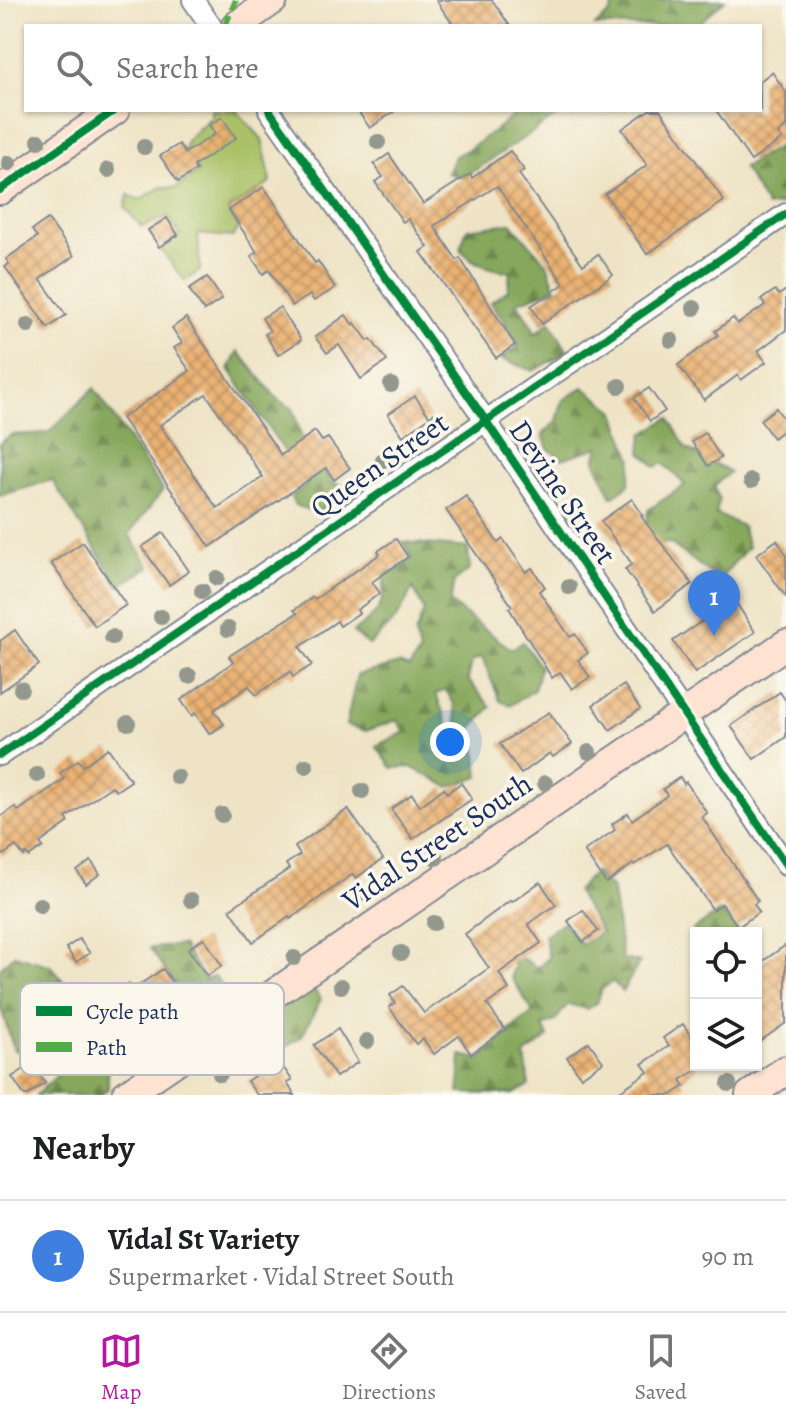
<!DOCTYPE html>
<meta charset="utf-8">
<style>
:root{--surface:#fff;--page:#f6f6f6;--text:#202124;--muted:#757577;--line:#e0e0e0;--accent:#b5179e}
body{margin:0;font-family:Alegreya,serif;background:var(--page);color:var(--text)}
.controls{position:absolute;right:24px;bottom:24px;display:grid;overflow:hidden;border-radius:0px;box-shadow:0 2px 6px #0004}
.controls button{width:72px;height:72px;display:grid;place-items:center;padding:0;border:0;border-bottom:2px solid var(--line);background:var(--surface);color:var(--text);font:40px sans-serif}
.you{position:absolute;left:450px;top:742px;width:28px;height:28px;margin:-20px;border:6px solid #fff;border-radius:50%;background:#1a73e8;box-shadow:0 0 0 12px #1a73e833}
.badge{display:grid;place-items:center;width:52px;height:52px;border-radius:50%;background:var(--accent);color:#fff;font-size:26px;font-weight:700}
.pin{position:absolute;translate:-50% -66px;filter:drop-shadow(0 2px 4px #0008)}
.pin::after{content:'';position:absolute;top:42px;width:28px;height:24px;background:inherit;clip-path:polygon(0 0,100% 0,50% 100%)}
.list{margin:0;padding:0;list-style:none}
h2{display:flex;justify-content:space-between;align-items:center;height:104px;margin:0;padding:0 32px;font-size:34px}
h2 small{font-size:26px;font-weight:400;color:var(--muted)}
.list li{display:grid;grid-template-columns:52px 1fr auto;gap:24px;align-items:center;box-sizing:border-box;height:112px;padding:0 32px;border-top:2px solid var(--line)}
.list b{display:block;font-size:30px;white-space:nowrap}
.list p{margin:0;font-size:26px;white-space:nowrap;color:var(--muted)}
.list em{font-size:26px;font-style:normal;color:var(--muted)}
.icon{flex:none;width:44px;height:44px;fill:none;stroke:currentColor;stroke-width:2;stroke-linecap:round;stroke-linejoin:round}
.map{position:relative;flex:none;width:786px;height:1095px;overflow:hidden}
.search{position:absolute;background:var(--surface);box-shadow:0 2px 6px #0004;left:24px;right:24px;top:24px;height:88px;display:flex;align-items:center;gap:20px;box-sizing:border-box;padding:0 28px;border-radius:0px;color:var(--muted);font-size:30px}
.sheet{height:216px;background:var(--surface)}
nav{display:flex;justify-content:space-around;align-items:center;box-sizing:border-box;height:112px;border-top:2px solid var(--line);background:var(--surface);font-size:22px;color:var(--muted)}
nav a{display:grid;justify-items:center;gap:4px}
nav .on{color:var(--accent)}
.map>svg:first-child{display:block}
</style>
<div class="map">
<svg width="786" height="1095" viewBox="0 0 786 1095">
<defs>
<pattern id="forest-firs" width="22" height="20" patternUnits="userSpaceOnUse" patternTransform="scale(2)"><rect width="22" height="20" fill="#86a75b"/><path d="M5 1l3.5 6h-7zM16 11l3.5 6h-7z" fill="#6d884e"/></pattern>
<pattern id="building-cross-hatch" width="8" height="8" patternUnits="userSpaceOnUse" patternTransform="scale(2)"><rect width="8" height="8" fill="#eab171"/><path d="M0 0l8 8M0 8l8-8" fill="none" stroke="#bd9060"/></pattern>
</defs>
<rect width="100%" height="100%" fill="#fbf7ec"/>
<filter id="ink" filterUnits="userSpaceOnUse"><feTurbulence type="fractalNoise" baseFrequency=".0125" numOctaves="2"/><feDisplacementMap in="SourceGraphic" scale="16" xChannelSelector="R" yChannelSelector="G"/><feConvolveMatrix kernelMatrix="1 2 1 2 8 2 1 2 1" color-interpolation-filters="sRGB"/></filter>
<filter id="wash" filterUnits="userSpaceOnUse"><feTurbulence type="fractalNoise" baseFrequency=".006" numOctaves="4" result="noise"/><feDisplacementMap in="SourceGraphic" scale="32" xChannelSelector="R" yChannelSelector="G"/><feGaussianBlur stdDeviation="1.8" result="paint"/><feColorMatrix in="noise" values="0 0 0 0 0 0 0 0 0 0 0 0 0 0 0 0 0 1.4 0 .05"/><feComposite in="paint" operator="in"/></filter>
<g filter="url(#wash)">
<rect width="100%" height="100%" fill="#eee3c5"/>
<polygon fill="#a9c166" stroke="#627862" stroke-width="2" points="211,110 236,110 262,139 271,182 228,210 239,227 233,237 198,234 200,271 185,281 161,250 180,234 168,216 142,227 125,208 128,195 140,200 161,187 176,188 198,172 184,151 187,140 211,117"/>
<g fill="url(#forest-firs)" stroke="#506b5c" stroke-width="2">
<polygon points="615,0 725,0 696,26 595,26 611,12"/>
<polygon points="511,110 566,110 463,178 447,173 455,156 469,149 511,118 509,111"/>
<polygon points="786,133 786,204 767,207 743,168 785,142 784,135"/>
<path d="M 511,223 L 547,264 L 556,289 L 517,302 L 536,333 L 550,321 L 568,352 L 533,371 L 501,359 L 519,345 L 491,302 L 508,290 L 510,272 C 488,268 476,266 460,249 L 467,229 Z"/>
<polygon points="238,351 278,400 293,409 301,436 332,482 349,489 317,513 295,505 291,497 307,485 229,369"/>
<polygon points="583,387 614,410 632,460 629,485 612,497 595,460 599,447 562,459 548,449 543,434 557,421 562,401"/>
<polygon points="94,388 163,490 129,534 150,567 119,586 52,480 0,496 0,443 11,435 48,433"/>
<polygon points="669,418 686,448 730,472 714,486 719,499 716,514 742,526 748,547 719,580 670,543 650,545 645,536 648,510 685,485 663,463 656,467 641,452 643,434"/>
<path d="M 403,542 L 468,548 L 470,569 L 454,582 L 450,603 L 511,649 L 523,642 L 540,667 L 534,690 L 511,705 L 500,701 L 482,657 L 472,661 L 468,680 L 491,707 L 470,730 L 457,722 L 454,704 L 446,690 L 436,694 L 453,739 L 476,744 L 479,777 L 449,787 L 411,767 L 392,768 L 376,746 L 405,732 L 397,720 L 366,731 L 346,725 L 357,675 L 399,664 L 409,668 L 420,652 L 415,635 L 424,610 L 413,588 L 397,618 L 369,645 L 353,632 C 380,612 385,607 384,572 L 395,571 L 412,558 Z"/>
<polygon points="595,872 613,890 622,959 640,962 622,992 613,981 602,989 597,1003 587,1009 568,1004 555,1021 543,1026 548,1037 525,1055 529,1086 513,1094 459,1093 461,1055 480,1059 510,1030 533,1012 511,977 515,957 526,960 537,968 549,958 544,935 563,922 582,945 601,932 576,891"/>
<polygon points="721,911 740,933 696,933 693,930"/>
<polygon points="182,945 205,980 215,976 231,999 221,1017 157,1065 147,1041 190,1006 150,948"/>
<polygon points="14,955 52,966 90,1019 88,1029 108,1060 108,1089 100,1095 36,1095 62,1071 49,1055 14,1050 0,1005 0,968"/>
<polygon points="307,980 321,999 302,1036 258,1065 237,1058 238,1029"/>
</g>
<g id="blocks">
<g fill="url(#building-cross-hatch)" fill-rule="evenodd">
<polygon points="436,0 492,0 510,26 454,26"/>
<polygon points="772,72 786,92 786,127 778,133 782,139 751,161 716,110 760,110 760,81"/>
<polygon points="357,110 396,110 370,128"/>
<polygon points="649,110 660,110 724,201 647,254 605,194 647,165 622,129"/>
<polygon points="222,117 236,138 194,166 196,170 178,182 160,156 179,144 185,153 215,134 209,125"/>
<polygon points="510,151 524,170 519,174 583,265 598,254 613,275 542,324 531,306 564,284 497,186 434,226 457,260 460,258 515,345 496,358 421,252 428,247 408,219 403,222 375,182 383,177 374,164 389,154 423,204 470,174 472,178"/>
<polygon points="264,187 315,263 318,261 335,288 314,301 310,295 292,306 269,270 263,274 251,256 257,252 229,210"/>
<polygon points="167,218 178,235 159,247 148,230"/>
<polygon points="48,219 74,256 40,279 66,315 48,328 5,267 9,264 6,259 37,237 32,230"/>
<polygon points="207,277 222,299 204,311 189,289"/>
<polygon points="775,290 779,295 786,290 786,330 758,351 766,362 741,380 738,375 704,400 678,365 718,335 715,331 733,318 738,324 765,305 761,300"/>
<polygon points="280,307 301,340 278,355 265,334 270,331 262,318"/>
<polygon points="346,315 353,325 355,323 368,341 371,339 387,361 361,379 339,345 327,353 315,337"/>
<path d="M 186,318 L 281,455 L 315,431 L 322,441 L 328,438 L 350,468 L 334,480 L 326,468 L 210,547 L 122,418 L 190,371 L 174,348 L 182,343 L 172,328 ZM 206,394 L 263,477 L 217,508 L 160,425 Z"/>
<polygon points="649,388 665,411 650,421 634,398"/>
<polygon points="415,396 430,417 403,436 388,414"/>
<polygon points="776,408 786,422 786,428 773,438 760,420"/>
<polygon points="705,433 721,458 708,466 692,442"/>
<polygon points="466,496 498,543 503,539 526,572 532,568 545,587 539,591 570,637 575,634 588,653 578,660 590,677 572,689 560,672 552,678 509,608 512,606 446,510"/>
<polygon points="632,499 643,515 641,516 692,584 655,611 625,569 632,564 601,521"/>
<polygon points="163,533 189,571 169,585 142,547"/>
<polygon points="396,539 408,557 372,582 380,593 357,610 359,613 340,626 337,621 300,647 312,665 293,677 290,672 256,695 249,686 214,710 224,724 210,734 195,713 192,716 181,700 233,662 229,656 297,613 294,610 313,597 315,599 380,554 378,551"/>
<polygon points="777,540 786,554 786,597 756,555"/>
<polygon points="83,542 126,605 95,626 51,563"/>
<polygon points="731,595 755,632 695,673 673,641 718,610 715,606"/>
<polygon points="15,630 39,665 0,692 0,641"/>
<polygon points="624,685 640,709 610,730 593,705"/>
<polygon points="780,692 786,701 786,737 754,759 731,726"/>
<polygon points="549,712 572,744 553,757 550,753 521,774 500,744"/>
<polygon points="108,748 131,781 116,791 112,786 66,818 69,822 40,843 43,847 29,857 26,854 24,856 16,846 0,857 0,817 15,807 18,811 64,779 60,773 78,760 83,766"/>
<polygon points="680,777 684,784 686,782 707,813 702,817 758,901 754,904 759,912 738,927 722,904 713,910 667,844 634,865 633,864 606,883 584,851 615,830 612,824 628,813 632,820 665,797 667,795 663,789"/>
<polygon points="461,783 472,799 413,839 391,809 412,794 420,806 444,788 447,793"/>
<polygon points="348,809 383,859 356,878 353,874 290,919 289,917 253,942 230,909 289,869 286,864 300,855 295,847"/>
<polygon points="91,861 100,874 86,884 77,871"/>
<polygon points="540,882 556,905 528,924 541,943 499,973 509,989 487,1004 505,1030 471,1054 459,1036 434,1054 423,1039 416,1044 389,1007 395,1003 390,995 403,986 424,1013 489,968 465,934 511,900 512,902"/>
<polygon points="583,910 598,931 583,942 568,921"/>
<polygon points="204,938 222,966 207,976 188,949"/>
<polygon points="79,939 90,953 76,962 66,948"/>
<polygon points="786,945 786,1023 756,1044 756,966"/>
<polygon points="163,969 184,1000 166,1012 165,1010 122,1039 127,1045 110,1056 91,1029 120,1009 113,1000 117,997 115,994 129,984 133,989"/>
<polygon points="683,1024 696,1043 696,1070 681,1080 685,1086 671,1095 614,1095 648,1072 642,1064 669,1046 663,1038"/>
<polygon points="338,1029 358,1062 336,1077 314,1045"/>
<polygon points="589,1042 603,1062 581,1077 567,1057"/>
<polygon points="278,1060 292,1080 287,1083 295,1095 257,1095 247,1081"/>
<polygon points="32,1064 45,1083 28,1095 24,1095 12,1077"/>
</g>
</g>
</g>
<g filter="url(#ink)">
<use href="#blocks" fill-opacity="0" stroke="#848992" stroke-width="2"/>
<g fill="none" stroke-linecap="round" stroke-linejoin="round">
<g stroke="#848992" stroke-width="24">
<g id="street">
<polyline points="193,0 211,26"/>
<polyline points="269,110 486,421 786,865"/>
<polyline points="0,755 786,214"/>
</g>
</g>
<g stroke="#848992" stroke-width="32">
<g id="secondary">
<polyline points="236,26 273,0"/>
<polyline points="0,190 115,110"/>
<polyline points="126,1095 786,644"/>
<polyline points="750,1095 786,1070"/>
</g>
</g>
<use href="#street" stroke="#fff" stroke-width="20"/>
<use href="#secondary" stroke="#fee3d2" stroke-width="28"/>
<polyline stroke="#52ab49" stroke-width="6" stroke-dasharray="12 6" stroke-linecap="butt" points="225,26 236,0"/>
<g stroke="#fbf7ec" stroke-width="13">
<g id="cycleway">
<polyline points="269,110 486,421 786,865"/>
<polyline points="0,190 115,110"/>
<polyline points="0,755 786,214"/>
</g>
</g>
<use href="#cycleway" stroke="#00873e" stroke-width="8"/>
</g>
<g fill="#92988d">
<circle cx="39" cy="141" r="8"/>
<circle cx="378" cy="142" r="8"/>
<circle cx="144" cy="147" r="8"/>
<circle cx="9" cy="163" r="8"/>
<circle cx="108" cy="170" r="8"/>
<circle cx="694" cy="308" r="8"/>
<circle cx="28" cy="325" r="8"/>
<circle cx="671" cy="340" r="8"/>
<circle cx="391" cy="385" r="8"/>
<circle cx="619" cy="386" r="8"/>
<circle cx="436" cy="420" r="8"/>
<circle cx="383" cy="460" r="8"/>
<circle cx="751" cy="481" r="8"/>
<circle cx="217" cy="578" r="8"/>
<circle cx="569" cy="587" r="8"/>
<circle cx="202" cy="591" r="8"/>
<circle cx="161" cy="617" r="8"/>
<circle cx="228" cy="629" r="8"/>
<circle cx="112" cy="637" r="8"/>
<circle cx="189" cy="676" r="8"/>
<circle cx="21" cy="689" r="8"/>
<circle cx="128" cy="723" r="8"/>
<circle cx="589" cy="752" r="8"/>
<circle cx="306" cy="766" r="8"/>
<circle cx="37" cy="775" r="8"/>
<circle cx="177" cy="777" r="8"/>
<circle cx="545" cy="783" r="8"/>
<circle cx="362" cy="791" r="8"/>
<circle cx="222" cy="815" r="8"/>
<circle cx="436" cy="858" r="8"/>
<circle cx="368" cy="895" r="8"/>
<circle cx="191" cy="900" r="8"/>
<circle cx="40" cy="905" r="8"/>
<circle cx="434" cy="923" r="8"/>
<circle cx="401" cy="953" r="8"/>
<circle cx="294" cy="958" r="8"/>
<circle cx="341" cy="986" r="8"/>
<circle cx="367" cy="1041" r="8"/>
<circle cx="220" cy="1074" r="8"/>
<circle cx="729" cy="1084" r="8"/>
</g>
</g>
<g text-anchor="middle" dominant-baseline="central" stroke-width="7" stroke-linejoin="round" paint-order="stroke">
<g font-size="30" fill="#1b2f5e" stroke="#fbf7ec">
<text transform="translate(379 465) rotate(-35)">Queen Street</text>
<text transform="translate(563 492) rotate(56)">Devine Street</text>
<text transform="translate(437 842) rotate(-34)">Vidal Street South</text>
</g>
</g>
<rect x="20" y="983" width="264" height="92" rx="12" fill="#fbf7ec" stroke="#b8bbc1" stroke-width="2"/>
<rect x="36" y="1006" width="36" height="10" fill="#00873e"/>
<rect x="36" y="1042" width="36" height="10" fill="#52ab49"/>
<g font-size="22" fill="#1b2f5e">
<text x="86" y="1019">Cycle path</text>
<text x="86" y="1055">Path</text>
</g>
</svg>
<div class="controls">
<button><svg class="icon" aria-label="locate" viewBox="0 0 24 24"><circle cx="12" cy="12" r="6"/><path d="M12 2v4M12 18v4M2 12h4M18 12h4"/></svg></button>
<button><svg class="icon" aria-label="layers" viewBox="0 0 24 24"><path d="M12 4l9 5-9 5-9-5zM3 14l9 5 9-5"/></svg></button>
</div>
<div class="you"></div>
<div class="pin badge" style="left:714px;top:636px;background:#3f7fe0">1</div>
<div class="search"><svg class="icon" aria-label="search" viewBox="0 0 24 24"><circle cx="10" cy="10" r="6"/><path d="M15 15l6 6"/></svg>Search here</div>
</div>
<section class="sheet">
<h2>Nearby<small></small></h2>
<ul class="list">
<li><span class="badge" style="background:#3f7fe0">1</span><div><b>Vidal St Variety</b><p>Supermarket · Vidal Street South</p></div><em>90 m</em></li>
</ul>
</section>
<nav>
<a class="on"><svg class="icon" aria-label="map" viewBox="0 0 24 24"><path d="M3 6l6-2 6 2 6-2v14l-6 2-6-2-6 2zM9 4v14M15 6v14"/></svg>Map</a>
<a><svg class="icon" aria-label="directions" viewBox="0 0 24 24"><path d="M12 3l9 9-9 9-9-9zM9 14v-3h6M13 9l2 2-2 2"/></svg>Directions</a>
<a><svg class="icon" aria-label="saved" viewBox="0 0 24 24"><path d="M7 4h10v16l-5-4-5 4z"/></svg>Saved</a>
</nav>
